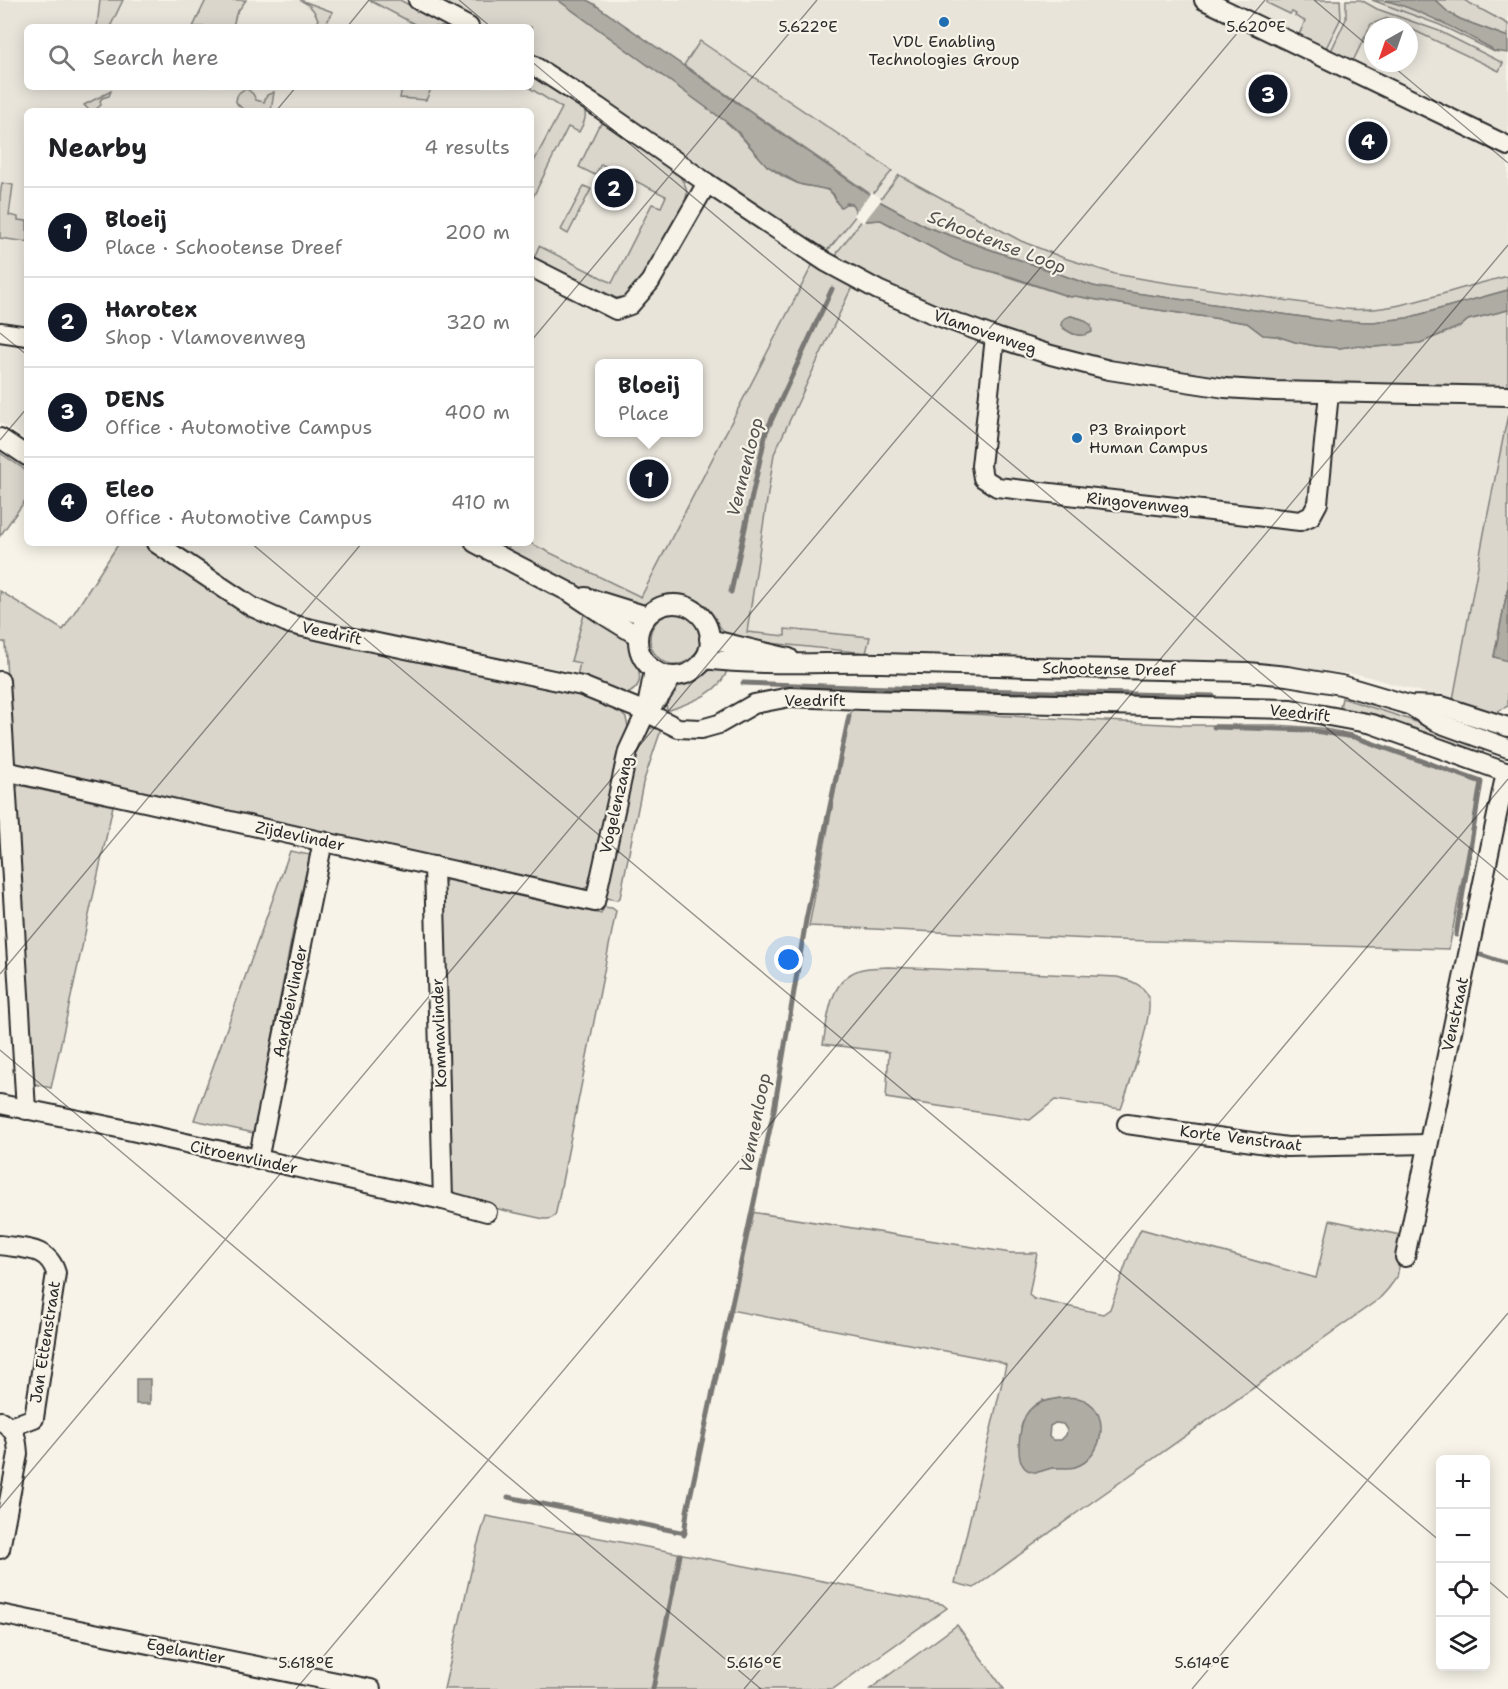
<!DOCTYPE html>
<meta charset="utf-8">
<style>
:root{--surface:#fff;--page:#f6f6f6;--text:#202124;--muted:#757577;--line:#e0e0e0;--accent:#111827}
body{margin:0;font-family:"Shantell Sans",sans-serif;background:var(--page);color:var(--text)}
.controls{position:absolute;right:18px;bottom:18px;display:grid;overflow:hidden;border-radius:9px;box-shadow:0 3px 15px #0003}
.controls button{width:54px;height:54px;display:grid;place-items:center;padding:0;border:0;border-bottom:2px solid var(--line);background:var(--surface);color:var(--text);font:30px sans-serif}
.compass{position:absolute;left:1364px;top:18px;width:54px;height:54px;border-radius:50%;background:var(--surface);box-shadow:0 3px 15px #0003;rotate:220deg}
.you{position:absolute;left:789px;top:960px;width:21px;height:21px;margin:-15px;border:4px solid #fff;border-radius:50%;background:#1a73e8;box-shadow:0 0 0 9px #1a73e833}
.badge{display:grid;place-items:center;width:39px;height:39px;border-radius:50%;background:var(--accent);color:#fff;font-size:20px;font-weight:700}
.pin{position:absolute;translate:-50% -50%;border:3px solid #fff;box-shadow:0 2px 6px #0006}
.popup{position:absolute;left:595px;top:359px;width:108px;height:78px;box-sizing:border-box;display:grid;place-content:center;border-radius:9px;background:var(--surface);filter:drop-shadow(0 2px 4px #0005);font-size:20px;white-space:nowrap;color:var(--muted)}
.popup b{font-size:22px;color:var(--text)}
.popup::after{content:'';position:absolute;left:50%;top:100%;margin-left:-12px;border:12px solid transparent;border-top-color:var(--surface)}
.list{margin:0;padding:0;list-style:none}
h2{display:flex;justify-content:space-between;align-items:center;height:78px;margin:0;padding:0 24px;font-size:26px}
h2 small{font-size:20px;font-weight:400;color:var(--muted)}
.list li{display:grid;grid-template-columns:39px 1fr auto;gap:18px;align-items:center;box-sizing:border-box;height:90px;padding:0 24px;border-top:2px solid var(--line)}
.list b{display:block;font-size:22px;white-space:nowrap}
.list p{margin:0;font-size:20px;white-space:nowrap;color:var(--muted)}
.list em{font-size:20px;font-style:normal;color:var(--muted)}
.icon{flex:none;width:33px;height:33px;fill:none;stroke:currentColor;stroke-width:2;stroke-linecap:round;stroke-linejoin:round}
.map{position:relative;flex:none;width:1508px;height:1689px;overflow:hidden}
.search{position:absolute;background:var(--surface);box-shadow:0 3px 15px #0003;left:24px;top:24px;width:510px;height:66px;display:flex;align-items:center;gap:15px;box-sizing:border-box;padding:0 21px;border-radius:9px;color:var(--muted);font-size:22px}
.panel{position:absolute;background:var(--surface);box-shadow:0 3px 15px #0003;left:24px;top:108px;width:510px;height:438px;border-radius:9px}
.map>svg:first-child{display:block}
</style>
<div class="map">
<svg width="1508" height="1689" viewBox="0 0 1508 1689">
<rect width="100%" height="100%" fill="#f7f3e8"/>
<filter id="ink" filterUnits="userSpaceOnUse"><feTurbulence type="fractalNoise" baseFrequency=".0167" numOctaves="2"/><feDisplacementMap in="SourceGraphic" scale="12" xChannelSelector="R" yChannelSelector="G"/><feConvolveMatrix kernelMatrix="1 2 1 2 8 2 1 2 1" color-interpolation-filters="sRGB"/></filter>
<g filter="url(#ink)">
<path fill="#e8e4da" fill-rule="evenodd" d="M 0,0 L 1508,0 L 1508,527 L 1477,708 L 1362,675 L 1248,662 L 676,649 L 628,680 L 356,637 L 261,608 L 167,543 L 531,543 L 531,111 L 27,111 L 27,440 L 0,423 ZM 27,27 L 531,27 L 531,87 L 27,87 ZM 1373,27 L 1409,27 L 1409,63 L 1373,63 ZM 600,364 L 698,364 L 698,432 L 600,432 Z"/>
<g fill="#dad6cc" stroke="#82807c" stroke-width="1.5" fill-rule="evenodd">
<polygon points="100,0 123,0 110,27 97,27"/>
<polygon points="206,0 246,0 236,14 233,27 193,27"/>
<path d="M 300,0 L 333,12 L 327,22 L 336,27 L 313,27 L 314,25 L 319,23 C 316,12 311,5 300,0 Z"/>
<polygon points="369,0 400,0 449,27 420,27"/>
<path d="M 430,0 L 558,0 L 725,121 C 747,139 760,165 786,178 C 790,180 795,182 799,184 C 811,188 831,185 835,199 L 844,204 L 852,204 L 857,214 L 830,248 L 825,251 L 531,57 L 531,27 L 479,27 Z"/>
<polygon points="1267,0 1340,0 1341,18 1326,48 1299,35 1305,21 1295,16 1296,14 1292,12 1290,14 1267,3"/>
<polygon points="1346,0 1361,0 1377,9 1439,31 1503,63 1499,71 1388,18 1371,24 1353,61 1331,51 1346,19"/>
<path d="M 1372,0 C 1413,0 1456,30 1491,48 L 1493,51 L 1440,25 Z"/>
<polygon points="1435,0 1464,0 1508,24 1508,37 1460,19 1449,13"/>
<polygon points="700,41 884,165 892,171 872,195 684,65"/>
<path d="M 531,76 C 541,82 579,101 584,110 C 588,117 582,126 579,132 L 568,127 L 531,201 L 531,167 L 562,108 L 528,87 L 531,87 Z"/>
<polygon points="402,87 432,87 426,100 400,98"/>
<path d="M 247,89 L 253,94 L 256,100 L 264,102 L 267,95 L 274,92 L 271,111 C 258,111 243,114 236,102 C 236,95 240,90 247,89 Z"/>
<polygon points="111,91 109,96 102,98 100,101 101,105 95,110 89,110 84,105"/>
<polygon points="608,123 678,173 685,185 687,193 685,204 642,285 630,296 616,298 534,258 539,246 612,283 652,204 661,207 666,196 601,164 595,175 579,167 598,127 601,124"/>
<path d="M 899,175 L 1021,241 L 1064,258 L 1115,274 L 1155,281 L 1345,309 C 1382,312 1414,302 1449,292 C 1469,286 1488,281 1508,276 L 1508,290 L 1407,318 L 1373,322 L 1331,321 L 1114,290 L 1093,286 L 927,227 L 879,201 Z"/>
<polygon points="2,183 13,185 9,215 18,217 18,220 27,221 27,242 0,238 0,196"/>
<polygon points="584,186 591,189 568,234 561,230"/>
<path d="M 863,219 L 867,221 L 881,220 L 953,259 L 1070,297 L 1075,296 L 1138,307 L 1247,323 L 1263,335 L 1277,336 L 1295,342 L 1316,346 L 1339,348 L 1354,346 L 1374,347 L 1420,343 L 1461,326 L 1468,320 L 1508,310 L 1508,390 L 1265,385 L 1151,371 L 1072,353 L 977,324 L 882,285 L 836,258 L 838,251 ZM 1071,316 L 1082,319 L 1073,334 L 1064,329 L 1061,325 Z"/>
<path d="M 817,256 L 856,278 L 774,454 L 747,632 L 785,636 L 785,629 L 870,637 L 866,653 L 741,640 C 737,639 731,638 728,635 C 720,630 716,620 710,612 C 700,598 681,590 664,595 C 656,597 650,602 642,605 L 586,590 L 506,550 L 512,543 L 530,543 L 641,597 Z"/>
<polygon points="1508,414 1508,587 1494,656 1508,661 1508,706 1498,711 1495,718 1452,705 1485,528"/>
<polygon points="0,453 27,471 27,498 0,536"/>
<path d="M 119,543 L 144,543 L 244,610 L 564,688 L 619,711 L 626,718 L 628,727 L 616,758 L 592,880 C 589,887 585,889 578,891 L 19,767 L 11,757 L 5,642 L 0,642 L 0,591 L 63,630 Z"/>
<path d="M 585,611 C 596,618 619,631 627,640 C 631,644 632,651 634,657 C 641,673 645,688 624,695 L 576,680 L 580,663 L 571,661 Z"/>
<circle cx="675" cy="639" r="25"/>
<path d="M 716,667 L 728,668 C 721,693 692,702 670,710 L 667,710 L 665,700 L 676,685 L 694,679 Z"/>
<polygon points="1342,698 1402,717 1485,746 1481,758 1339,712"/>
<polygon points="853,708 1183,725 1275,725 1320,728 1351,734 1481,780 1449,949 1115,940 809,926 850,715"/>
<polygon points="648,728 660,728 660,733 643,783 620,898 616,900 601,897 630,754"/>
<polygon points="19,785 113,806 51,1088 31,1083 15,789"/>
<polygon points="290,851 310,855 292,936 254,1133 194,1120"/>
<path d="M 447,880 L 601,914 L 604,907 L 612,908 L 616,911 L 556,1212 C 554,1219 550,1219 544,1219 L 489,1207 L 457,1196 L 453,1192 L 452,1186 L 440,889 L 442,885 Z"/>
<path d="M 888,967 L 1117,977 C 1129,980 1143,984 1148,996 C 1155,1014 1128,1089 1121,1109 L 1055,1100 L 1030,1120 L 886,1098 L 889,1052 L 823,1044 C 828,1018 829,980 859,970 C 869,967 878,968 888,967 Z"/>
<path d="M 751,1212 L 1011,1253 L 1037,1253 L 1029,1295 L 1034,1299 L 1103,1314 L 1110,1309 L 1132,1247 L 1141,1229 L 1316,1278 L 1330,1220 L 1405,1236 L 1397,1277 L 1388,1289 L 1379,1299 L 1078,1512 L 974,1588 L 955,1583 L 1006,1365 L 998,1361 L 730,1310 ZM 1043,1400 L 1097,1445 L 1075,1467 L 1051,1468 L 1037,1472 L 1021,1427 C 1026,1413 1030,1407 1043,1400 Z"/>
<polygon points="486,1516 942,1604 947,1608 833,1689 444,1689 476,1550"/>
<polygon points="957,1625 1004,1689 870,1689"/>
</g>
<g fill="#afaca4" stroke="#7a7874" stroke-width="1.5" fill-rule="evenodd">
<path d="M 558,0 L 587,0 L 594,4 L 879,201 L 927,227 L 1093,286 L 1115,290 L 1331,321 L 1373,322 L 1407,318 L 1508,290 L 1508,310 L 1468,320 L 1461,326 L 1420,343 L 1374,347 L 1354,346 L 1339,348 L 1316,346 L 1295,342 L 1277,336 L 1263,335 L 1247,323 L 1138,307 L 1075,296 L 1070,297 L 1012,277 L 974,267 L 953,259 L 881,220 L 865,221 L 855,213 C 856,207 853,203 847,203 L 841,207 L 837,203 L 834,195 L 829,190 L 799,184 L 767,166 L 738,132 L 725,121 Z"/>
<path d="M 1385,0 L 1435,0 L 1449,13 L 1460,19 L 1508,37 L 1508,53 L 1493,51 L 1491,48 C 1455,29 1425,12 1385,0 Z"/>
<path d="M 1071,316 L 1082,319 L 1091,325 L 1092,332 C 1081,339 1069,334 1061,325 C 1062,319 1065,317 1071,316 Z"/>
<polygon points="1508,587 1508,661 1494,657"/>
<rect x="136" y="1379" width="14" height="25"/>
<path d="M 1060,1398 C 1065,1398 1072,1397 1078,1398 C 1113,1406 1105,1458 1075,1467 C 1068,1469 1059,1467 1052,1468 C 1047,1469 1043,1471 1038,1472 C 1015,1474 1018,1444 1021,1429 C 1025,1406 1039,1401 1060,1398 ZM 1055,1423 L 1063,1424 L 1067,1430 L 1066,1435 L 1061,1440 L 1053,1440 L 1049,1437 L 1050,1426 Z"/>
</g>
<polygon fill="#f7f3e8" points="872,192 882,199 863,223 853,215"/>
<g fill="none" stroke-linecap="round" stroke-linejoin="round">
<g stroke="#7a7874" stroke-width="5">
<polyline points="731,592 766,432 832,289"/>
<polyline points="743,683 854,687 854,688"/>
<polyline points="854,687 1213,696"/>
<polyline points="1214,727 1308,730 1354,737 1481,782 1456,935"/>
<polyline points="1481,955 1508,964"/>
<polyline points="508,1497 685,1533"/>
<polyline points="684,1535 687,1511 774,1110 806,920 849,716"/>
<polyline points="653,1689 680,1555"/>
</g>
<g stroke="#2b2b2b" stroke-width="22">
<g id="minor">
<polyline points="418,0 469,27"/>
<polyline points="1204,0 1508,146"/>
<polyline points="531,64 598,107 707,183 826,262 878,290 935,315 995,337 1051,355 1109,370 1225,388 1274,391 1508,396"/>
<polyline points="531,267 616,310 630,305 650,282 707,183"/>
<polyline points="0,332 27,336"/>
<polyline points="995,337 981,466 983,478 997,487 1300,521 1311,516 1318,503 1329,393"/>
<polyline points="0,438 27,456"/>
<polyline points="156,543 252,607 290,624 339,635 582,686 646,712 678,728 701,729 719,724 754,704 790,697 862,700 1291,709 1372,724 1508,773"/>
<polyline points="475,543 571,593 604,615 638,636"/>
<polyline points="586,597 647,616"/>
<circle cx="674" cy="640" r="36"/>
<polyline points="709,639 789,658"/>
<path d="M 704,659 C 763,666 822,662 881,663 C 1003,666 1126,670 1248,672 L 1287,676 L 1341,685 L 1409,705 L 1442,706 L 1508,727"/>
<polyline points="0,681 26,1110"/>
<polyline points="1411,706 1436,722 1508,748"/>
<polyline points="646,712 661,695 673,676"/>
<polyline points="5,771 595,902 628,751 646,712 654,670"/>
<polyline points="434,866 443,1200"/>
<polyline points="0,1104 118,1128 443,1200 487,1212"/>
<polyline points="1127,1124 1287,1147 1428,1144"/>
<polyline points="258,1160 323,841"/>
<path d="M 0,1245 C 24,1249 48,1246 56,1273 L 34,1418 L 10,1427"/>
<polyline points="1405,1257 1506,772"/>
<path d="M 0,1549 L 18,1454 C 17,1438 16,1430 1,1421"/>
<polyline points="0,1614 371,1689"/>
</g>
</g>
<use href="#minor" stroke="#f7f3e8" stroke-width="18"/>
</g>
</g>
<path fill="none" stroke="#2b2b2b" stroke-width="1.5" stroke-opacity="0.45" d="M 459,0 L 491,27M 1314,0 L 1373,50M 347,27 L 369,0M 531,61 L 1508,880M 1389,63 L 1508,163M 276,111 L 296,87M 0,333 L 27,355M 531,341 L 817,0M 0,440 L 27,408M 251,543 L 1440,1541M 0,974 L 362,543M 0,1050 L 761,1689M 0,1508 L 1265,0M 1486,1579 L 1508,1598M 296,1689 L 1508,245M 744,1689 L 1508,779M 1192,1689 L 1508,1313"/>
<g fill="#1f6fb2" stroke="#f7f3e8" stroke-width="2">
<circle cx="944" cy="22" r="6"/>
<circle cx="1077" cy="438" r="6"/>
</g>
<g text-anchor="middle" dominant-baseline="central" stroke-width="4.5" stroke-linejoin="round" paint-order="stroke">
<g font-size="16" fill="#2b2b2b" stroke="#f7f3e8">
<text x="944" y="41">VDL Enabling<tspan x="944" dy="18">Technologies Group</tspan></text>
<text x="1089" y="429" text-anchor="start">P3 Brainport<tspan x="1089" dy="18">Human Campus</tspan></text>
</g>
<g font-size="16" fill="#2b2b2b" stroke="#f7f3e8">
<text transform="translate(985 332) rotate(19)">Vlamovenweg</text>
<text transform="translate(1138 503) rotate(6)">Ringovenweg</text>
<text transform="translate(332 633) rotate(12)">Veedrift</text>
<text transform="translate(1109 669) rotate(1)">Schootense Dreef</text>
<text x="815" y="700">Veedrift</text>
<text transform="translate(1300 713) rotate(6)">Veedrift</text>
<text transform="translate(616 805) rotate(-77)">Vogelenzang</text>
<text transform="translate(300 836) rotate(12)">Zijdevlinder</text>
<text transform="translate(290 1001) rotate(-78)">Aardbeivlinder</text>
<text transform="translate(1455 1014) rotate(-78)">Venstraat</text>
<text transform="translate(439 1033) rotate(-92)">Kommavlinder</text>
<text transform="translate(1241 1138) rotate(7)">Korte Venstraat</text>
<text transform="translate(244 1157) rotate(12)">Citroenvlinder</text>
<text transform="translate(45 1342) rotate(-81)">Jan Ettenstraat</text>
<text transform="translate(186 1651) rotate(11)">Egelantier</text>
</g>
<g font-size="18" font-style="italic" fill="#53524f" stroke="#f7f3e8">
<text transform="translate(997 242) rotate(21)">Schootense Loop</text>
<text transform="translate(745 467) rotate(-76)">Vennenloop</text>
<text transform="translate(755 1123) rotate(-79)">Vennenloop</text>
</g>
</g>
<g font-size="15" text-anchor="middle" fill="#2b2b2b" stroke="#f7f3e8" stroke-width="4.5" stroke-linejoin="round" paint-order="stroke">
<text x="808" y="32">5.622°E</text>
<text x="1256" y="32">5.620°E</text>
<text x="306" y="1668">5.618°E</text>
<text x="754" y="1668">5.616°E</text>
<text x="1202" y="1668">5.614°E</text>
</g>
</svg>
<div class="controls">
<button>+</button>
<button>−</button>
<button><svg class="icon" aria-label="locate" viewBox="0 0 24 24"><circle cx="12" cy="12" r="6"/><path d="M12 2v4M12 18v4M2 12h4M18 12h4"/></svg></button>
<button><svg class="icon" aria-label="layers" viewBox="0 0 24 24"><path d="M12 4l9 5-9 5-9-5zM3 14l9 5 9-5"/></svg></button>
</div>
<svg class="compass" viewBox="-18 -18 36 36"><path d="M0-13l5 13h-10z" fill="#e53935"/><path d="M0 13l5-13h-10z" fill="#757577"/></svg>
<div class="you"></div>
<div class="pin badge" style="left:649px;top:479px">1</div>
<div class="popup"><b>Bloeij</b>Place</div>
<div class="pin badge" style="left:614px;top:188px">2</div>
<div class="pin badge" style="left:1268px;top:94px">3</div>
<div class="pin badge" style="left:1368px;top:141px">4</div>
<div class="search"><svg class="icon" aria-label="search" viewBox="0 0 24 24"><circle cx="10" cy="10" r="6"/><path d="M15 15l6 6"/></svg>Search here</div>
<section class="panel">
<h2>Nearby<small>4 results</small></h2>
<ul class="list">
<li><span class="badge">1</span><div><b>Bloeij</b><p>Place · Schootense Dreef</p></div><em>200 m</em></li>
<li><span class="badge">2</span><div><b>Harotex</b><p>Shop · Vlamovenweg</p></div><em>320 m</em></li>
<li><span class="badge">3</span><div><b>DENS</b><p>Office · Automotive Campus</p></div><em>400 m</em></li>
<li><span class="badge">4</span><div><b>Eleo</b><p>Office · Automotive Campus</p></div><em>410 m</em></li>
</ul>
</section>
</div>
